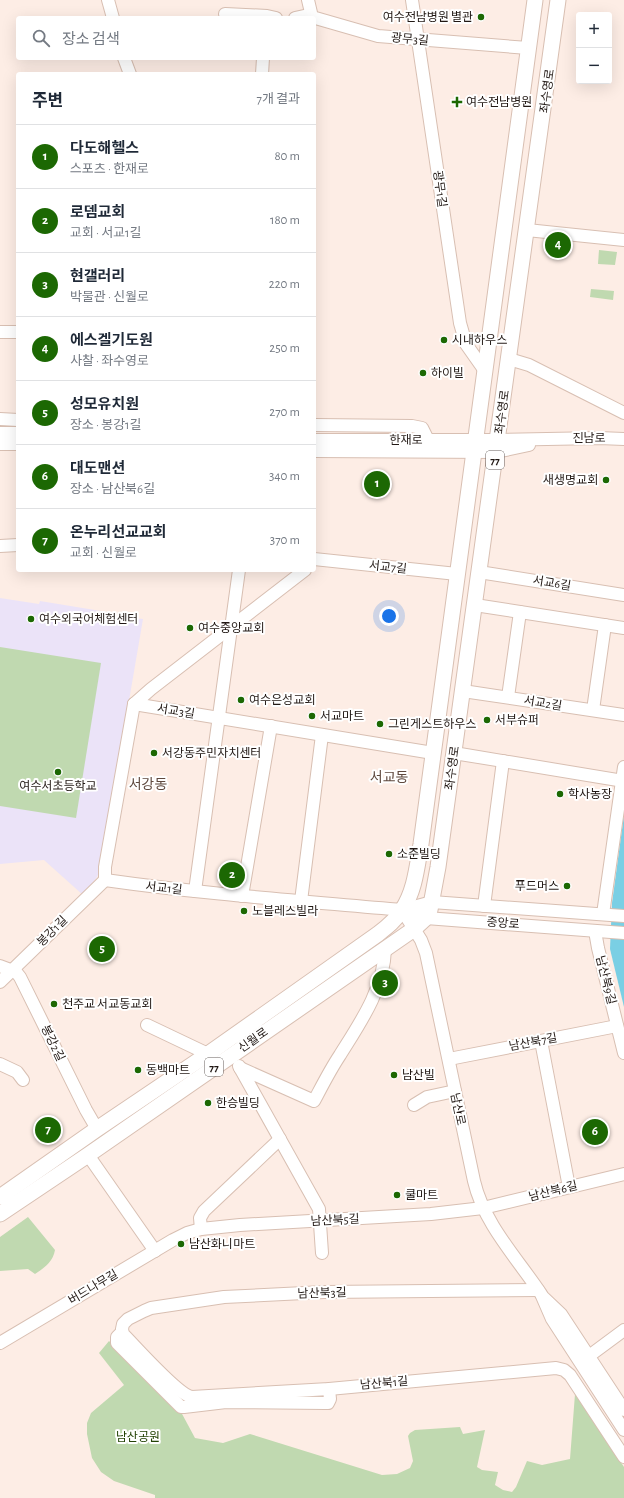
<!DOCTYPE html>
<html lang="ko">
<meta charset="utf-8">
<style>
:root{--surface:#fff;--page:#f2f2f3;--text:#1f2937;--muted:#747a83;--line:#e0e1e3;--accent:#1c6803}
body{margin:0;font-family:"Alegreya Sans","Noto Sans KR",sans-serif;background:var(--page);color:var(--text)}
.controls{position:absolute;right:12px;top:12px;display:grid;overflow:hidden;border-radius:4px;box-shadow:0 4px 16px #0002}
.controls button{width:36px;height:36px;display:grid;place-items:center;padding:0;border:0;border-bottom:1px solid var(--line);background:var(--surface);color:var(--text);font:20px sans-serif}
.you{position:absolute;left:389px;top:616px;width:14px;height:14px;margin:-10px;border:3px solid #fff;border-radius:50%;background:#1a73e8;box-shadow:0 0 0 6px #1a73e833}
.badge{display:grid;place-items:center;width:26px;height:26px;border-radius:50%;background:var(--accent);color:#fff;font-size:13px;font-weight:700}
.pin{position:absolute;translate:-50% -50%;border:2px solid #fff;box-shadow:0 1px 4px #0006}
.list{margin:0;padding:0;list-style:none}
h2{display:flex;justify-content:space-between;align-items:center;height:52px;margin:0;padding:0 16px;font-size:17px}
h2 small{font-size:13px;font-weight:400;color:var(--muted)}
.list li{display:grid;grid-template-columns:26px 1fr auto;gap:12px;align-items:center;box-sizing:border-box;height:64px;padding:0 16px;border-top:1px solid var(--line)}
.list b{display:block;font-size:15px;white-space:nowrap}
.list p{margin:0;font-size:13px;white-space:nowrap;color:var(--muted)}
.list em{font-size:13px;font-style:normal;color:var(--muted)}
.icon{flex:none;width:22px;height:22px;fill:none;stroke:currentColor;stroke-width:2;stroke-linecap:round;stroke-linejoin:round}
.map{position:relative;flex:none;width:624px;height:1498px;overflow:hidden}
.search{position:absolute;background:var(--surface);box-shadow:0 4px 16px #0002;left:16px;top:16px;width:300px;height:44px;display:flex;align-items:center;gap:10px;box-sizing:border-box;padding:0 14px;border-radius:4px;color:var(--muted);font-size:15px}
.panel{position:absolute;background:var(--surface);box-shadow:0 4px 16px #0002;left:16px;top:72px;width:300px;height:500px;border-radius:4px}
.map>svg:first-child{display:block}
</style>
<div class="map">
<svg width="624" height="1498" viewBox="0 0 624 1498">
<rect width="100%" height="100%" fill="#fdede5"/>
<polygon fill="#ebe3f8" points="0,598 39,604 40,601 113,613 113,616 143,619 100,870 97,877 83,895 44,860 0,864"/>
<g fill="#c0d9b0">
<polygon points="599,250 617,252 615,265 598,264"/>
<polygon points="591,289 614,291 613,300 590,297"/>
<polygon points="0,647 101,663 76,818 0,806"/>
<path d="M 28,1217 L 55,1250 C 53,1262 44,1268 35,1274 L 28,1269 L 0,1271 L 0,1237 Z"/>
<polygon points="109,1341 181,1412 195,1438 223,1443 250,1434 382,1475 397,1474 410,1468 413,1461 408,1436 410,1433 415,1430 460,1427 463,1434 485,1430 477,1467 482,1470 498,1472 495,1485 503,1490 512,1492 516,1487 527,1461 542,1465 570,1459 575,1394 624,1467 624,1498 155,1498 155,1495 114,1481 101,1472 92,1458 87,1434 87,1423 91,1413 124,1385 99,1353"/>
</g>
<polygon fill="#7acfe4" points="624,815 624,1007 610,949 612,903"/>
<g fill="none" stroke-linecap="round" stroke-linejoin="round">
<g stroke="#d8bfb2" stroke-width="14">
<g id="minor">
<polyline points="108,0 113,18"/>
<polyline points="308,0 312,17 378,36 528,48"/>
<polyline points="412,0 460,323 466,344 485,371"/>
<polyline points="225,14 267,16 276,18"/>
<polyline points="295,18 304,16 312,17"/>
<polyline points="124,58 130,74"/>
<polyline points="262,74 263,58"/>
<polyline points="527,230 624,240"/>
<polyline points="0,332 18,332"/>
<polyline points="509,359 529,365 624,413"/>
<polyline points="0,419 18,420"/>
<polyline points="314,425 412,426 422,428 428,440"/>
<polyline points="0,433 18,433"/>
<polyline points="314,440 498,440 599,438 624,439"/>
<polyline points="0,444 18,444"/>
<polyline points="314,451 496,452 529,445"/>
<polyline points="0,546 18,545"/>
<polyline points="314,559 457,574"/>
<polyline points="479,572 624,595"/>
<polyline points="475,605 624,628"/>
<polyline points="463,691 624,715"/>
<polyline points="508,697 520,612"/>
<polyline points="134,704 433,753"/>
<polyline points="134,704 151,689 305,570"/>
<polyline points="593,710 605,625"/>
<polyline points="454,753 624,781"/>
<path d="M 105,880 C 203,894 303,901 402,910 L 426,918 L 624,933"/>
<polyline points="105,880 105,867 134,704"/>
<polyline points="195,891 239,570"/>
<polyline points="242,896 271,726"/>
<polyline points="301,901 322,735"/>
<polyline points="484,906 503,761"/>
<path d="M 402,910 L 421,940 L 426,953 L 474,1181 C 484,1224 517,1258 541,1294"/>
<polyline points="402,910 432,902 624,916"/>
<polyline points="603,914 624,767"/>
<polyline points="595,931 598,948 624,1053"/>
<polyline points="0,966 16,972 20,977 86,1110 97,1129"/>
<polyline points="0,982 105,880"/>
<polyline points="147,1025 208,1054"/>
<polyline points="541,1041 569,1187"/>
<polyline points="449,1059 617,1026"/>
<polyline points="0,1064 17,1072 23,1080"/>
<polyline points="239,1066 319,1209 322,1253"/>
<path d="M 240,1068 L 314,1101 C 322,1086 330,1070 340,1055 C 360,1023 384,989 385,949"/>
<polyline points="414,1105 427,1097 455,1091"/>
<polyline points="88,1155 155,1251"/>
<polyline points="201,1229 200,1218 204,1211 280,1139"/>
<path d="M 538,1290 L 324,1292 L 224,1297 L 151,1308 L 144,1311 L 128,1319 L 123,1324 L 122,1329 L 123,1334 C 136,1347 178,1395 192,1397 L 329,1389 L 556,1368 L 564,1370 L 570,1375 L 624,1457"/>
<polyline points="122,1332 117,1337 117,1343 181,1407 184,1407 226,1402 325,1403 328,1403 330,1399 329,1389"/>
<polyline points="0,1343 173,1240 187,1233 201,1229 240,1225 431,1214 483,1208 624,1174"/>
<polyline points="589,1356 624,1330"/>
<polyline points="624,1410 561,1314 542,1296 552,1319 624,1430"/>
</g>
</g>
<g stroke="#d8bfb2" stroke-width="17">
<g id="major">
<path d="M 0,1197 L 97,1129 L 208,1054 L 378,934 C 387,927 396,920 402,910 C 415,891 417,866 421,844 L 535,0"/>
<polyline points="0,1214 88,1155 414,929 426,918 430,910 438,867 558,0"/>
</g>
</g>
<use href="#minor" stroke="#fff" stroke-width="12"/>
<use href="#major" stroke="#fff" stroke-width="15"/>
</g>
<g fill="#1c6803" stroke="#fff" stroke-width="1.5">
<circle cx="481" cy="17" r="4"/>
<path d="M455 96h4v4h4v4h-4v4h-4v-4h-4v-4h4z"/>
<circle cx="444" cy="340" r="4"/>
<circle cx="423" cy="373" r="4"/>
<circle cx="606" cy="480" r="4"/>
<circle cx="31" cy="619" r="4"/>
<circle cx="190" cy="628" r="4"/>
<circle cx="241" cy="700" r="4"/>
<circle cx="312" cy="716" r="4"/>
<circle cx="487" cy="720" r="4"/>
<circle cx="380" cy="724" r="4"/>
<circle cx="154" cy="753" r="4"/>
<circle cx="58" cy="772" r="4"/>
<circle cx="560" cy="794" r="4"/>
<circle cx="389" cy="854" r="4"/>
<circle cx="567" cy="886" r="4"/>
<circle cx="244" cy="911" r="4"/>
<circle cx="54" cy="1004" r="4"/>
<circle cx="138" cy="1070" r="4"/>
<circle cx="394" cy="1075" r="4"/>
<circle cx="208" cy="1103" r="4"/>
<circle cx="397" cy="1195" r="4"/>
<circle cx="181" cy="1244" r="4"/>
</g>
<g text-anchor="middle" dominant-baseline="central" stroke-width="4" stroke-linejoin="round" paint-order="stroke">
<g fill="#fff" stroke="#645d5a" stroke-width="1">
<rect x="486" y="451" width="18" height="18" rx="3"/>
<rect x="205" y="1058" width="18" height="18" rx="3"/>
</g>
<g font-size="11" font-weight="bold" fill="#211814">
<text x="495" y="460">77</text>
<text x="214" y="1067">77</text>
</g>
<g font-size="12" fill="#211814" stroke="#fff" text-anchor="start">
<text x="473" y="17" text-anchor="end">여수전남병원 별관</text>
<text x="466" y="102">여수전남병원</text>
<text x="452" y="340">시내하우스</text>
<text x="431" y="373">하이빌</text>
<text x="598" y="480" text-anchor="end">새생명교회</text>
<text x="39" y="619">여수외국어체험센터</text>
<text x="198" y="628">여수중앙교회</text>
<text x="249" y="700">여수은성교회</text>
<text x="320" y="716">서교마트</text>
<text x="495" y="720">서부슈퍼</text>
<text x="388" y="724">그린게스트하우스</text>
<text x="162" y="753">서강동주민자치센터</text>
<text x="58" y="786" text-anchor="middle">여수서초등학교</text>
<text x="568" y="794">학사농장</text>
<text x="397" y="854">소준빌딩</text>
<text x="559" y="886" text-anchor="end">푸드머스</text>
<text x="252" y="911">노블레스빌라</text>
<text x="62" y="1004">천주교 서교동교회</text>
<text x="146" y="1070">동백마트</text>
<text x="402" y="1075">남산빌</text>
<text x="216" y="1103">한승빌딩</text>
<text x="405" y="1195">쿨마트</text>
<text x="189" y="1244">남산화니마트</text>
</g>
<g font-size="12" fill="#211814" stroke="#fff">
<text transform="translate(410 39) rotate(5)">광무3길</text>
<text transform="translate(547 91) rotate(-82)">좌수영로</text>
<text transform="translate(440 189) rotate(82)">광무1길</text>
<text transform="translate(502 412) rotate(-82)">좌수영로</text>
<text x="589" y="438">진남로</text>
<text x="406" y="440">한재로</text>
<text transform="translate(388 567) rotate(6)">서교7길</text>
<text transform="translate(552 583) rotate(9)">서교6길</text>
<text transform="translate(543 703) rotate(9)">서교2길</text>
<text transform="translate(176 711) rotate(9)">서교3길</text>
<text transform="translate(452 768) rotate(-82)">좌수영로</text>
<text transform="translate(164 888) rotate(6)">서교1길</text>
<text transform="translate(503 923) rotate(4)">중앙로</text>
<text transform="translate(52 931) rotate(-45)">봉강1길</text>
<text transform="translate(606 980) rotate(76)">남산북9길</text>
<text transform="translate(253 1040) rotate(-35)">신월로</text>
<text transform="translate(533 1042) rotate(-11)">남산북7길</text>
<text transform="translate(53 1043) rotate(64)">봉강2길</text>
<text transform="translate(458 1109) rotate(78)">남산로</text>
<text transform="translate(553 1191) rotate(-14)">남산북6길</text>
<text transform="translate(335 1220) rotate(-3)">남산북5길</text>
<text transform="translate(93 1287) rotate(-31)">버드나무길</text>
<text transform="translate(322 1293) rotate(-2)">남산북3길</text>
<text transform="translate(384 1383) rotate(-5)">남산북1길</text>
</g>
<g font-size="12" fill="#234305" stroke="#fff">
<text x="138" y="1437">남산공원</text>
</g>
<g font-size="14" fill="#5f493e" stroke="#fff">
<text x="389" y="778">서교동</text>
<text x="148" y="785">서강동</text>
</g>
</g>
</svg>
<div class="controls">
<button>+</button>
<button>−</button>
</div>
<div class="you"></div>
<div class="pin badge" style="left:377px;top:484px">1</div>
<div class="pin badge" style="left:232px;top:875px">2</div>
<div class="pin badge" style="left:385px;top:983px">3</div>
<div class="pin badge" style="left:558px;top:245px">4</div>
<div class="pin badge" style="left:102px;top:949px">5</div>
<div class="pin badge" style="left:595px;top:1132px">6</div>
<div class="pin badge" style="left:48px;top:1130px">7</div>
<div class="search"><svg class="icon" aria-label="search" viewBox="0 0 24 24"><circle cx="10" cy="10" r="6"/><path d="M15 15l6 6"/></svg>장소 검색</div>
<section class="panel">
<h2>주변<small>7개 결과</small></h2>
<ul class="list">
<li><span class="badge">1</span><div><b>다도해헬스</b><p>스포츠 · 한재로</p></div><em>80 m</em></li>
<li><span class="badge">2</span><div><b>로뎀교회</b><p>교회 · 서교1길</p></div><em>180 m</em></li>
<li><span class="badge">3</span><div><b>현갤러리</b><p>박물관 · 신월로</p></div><em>220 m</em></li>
<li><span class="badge">4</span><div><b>에스겔기도원</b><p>사찰 · 좌수영로</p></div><em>250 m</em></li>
<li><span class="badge">5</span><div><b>성모유치원</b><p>장소 · 봉강1길</p></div><em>270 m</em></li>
<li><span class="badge">6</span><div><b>대도맨션</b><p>장소 · 남산북6길</p></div><em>340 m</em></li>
<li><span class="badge">7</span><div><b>온누리선교교회</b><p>교회 · 신월로</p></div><em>370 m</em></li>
</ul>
</section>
</div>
